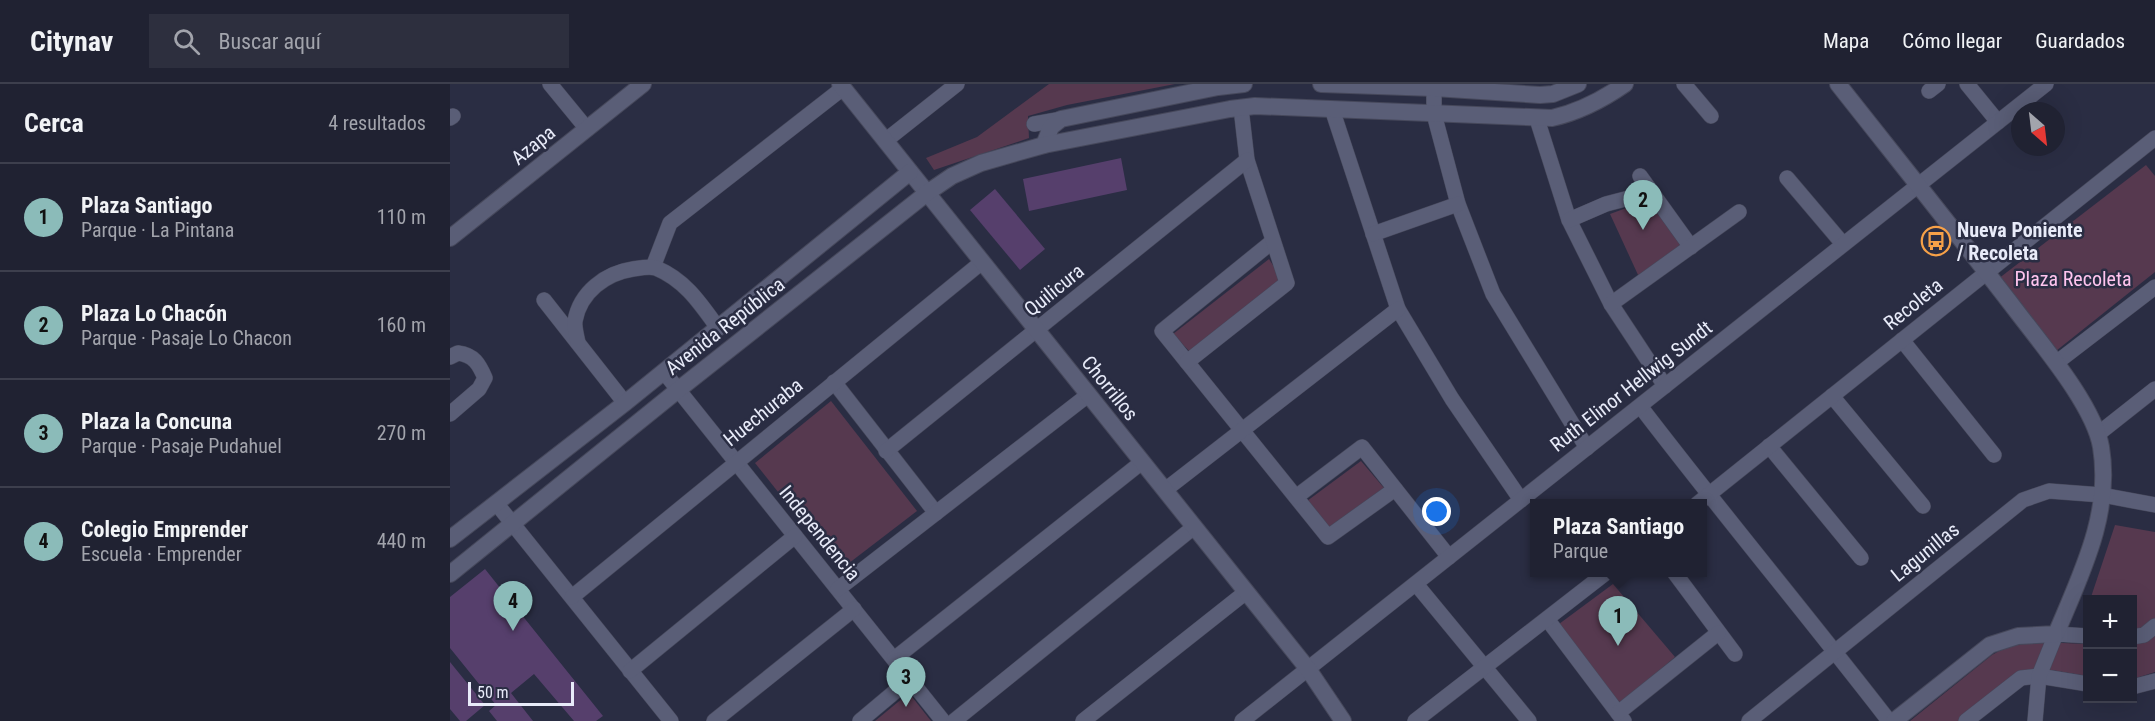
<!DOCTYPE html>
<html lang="es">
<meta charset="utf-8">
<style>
:root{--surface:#202232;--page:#2d2f3e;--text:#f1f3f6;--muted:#a2a4ac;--line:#3d3f4d;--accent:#8bbbb9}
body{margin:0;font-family:"Roboto Condensed",sans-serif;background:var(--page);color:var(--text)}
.controls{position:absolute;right:18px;bottom:18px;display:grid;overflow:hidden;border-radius:0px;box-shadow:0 6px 24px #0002}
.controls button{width:54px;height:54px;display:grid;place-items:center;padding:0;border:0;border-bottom:2px solid var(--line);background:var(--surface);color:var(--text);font:30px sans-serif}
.compass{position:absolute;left:1561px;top:18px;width:54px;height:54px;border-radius:50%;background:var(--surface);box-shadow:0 6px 24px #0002;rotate:152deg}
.scale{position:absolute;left:18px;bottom:15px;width:106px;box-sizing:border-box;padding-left:6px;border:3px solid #e8ebf9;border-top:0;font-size:16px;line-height:21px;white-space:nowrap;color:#e8ebf9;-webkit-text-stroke:4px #2a2d43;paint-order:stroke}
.you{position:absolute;left:987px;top:428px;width:21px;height:21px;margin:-15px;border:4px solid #fff;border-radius:50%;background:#1a73e8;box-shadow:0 0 0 9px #1a73e833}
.badge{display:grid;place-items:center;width:39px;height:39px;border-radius:50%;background:var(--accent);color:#111;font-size:20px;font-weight:700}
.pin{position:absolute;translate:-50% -50px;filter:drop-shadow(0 2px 3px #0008)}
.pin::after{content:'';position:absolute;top:32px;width:21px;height:18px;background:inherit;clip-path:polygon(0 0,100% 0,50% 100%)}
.popup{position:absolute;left:1080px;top:415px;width:177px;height:78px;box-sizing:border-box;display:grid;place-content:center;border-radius:0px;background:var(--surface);filter:drop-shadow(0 2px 4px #0005);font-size:20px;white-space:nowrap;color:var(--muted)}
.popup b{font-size:22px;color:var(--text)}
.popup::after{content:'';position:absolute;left:50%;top:100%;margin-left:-12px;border:12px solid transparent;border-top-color:var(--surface)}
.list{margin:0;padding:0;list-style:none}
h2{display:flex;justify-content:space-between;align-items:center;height:78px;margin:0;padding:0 24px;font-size:26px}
h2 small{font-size:20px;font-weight:400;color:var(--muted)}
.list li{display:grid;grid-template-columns:39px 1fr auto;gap:18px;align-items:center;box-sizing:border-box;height:108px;padding:0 24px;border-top:2px solid var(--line)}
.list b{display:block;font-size:22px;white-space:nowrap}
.list p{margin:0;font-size:20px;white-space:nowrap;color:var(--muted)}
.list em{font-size:20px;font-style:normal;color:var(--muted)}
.icon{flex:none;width:33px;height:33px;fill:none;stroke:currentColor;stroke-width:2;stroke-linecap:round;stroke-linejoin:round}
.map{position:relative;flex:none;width:1705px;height:637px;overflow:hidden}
header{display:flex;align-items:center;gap:36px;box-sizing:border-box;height:84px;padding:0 30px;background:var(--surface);border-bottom:2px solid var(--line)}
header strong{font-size:28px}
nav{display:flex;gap:33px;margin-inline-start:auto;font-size:21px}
.search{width:420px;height:54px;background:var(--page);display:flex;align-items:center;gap:15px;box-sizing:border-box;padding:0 21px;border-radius:0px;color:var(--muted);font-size:22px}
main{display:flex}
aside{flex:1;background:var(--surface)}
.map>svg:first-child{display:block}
</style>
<header>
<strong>Citynav</strong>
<div class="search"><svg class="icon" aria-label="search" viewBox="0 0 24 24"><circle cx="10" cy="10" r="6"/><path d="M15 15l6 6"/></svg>Buscar aquí</div>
<nav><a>Mapa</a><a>Cómo llegar</a><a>Guardados</a></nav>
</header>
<main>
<aside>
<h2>Cerca<small>4 resultados</small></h2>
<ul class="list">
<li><span class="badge">1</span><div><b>Plaza Santiago</b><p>Parque · La Pintana</p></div><em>110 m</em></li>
<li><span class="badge">2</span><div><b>Plaza Lo Chacón</b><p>Parque · Pasaje Lo Chacon</p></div><em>160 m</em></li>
<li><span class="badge">3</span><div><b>Plaza la Concuna</b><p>Parque · Pasaje Pudahuel</p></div><em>270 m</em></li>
<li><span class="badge">4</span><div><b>Colegio Emprender</b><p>Escuela · Emprender</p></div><em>440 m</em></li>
</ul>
</aside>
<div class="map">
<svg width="1705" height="637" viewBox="0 0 1705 637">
<rect width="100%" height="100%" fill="#2a2d43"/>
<g fill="#56394f">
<polygon points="599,0 725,0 617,21 578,32 579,54 484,86 476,74 527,53"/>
<polygon points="1696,81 1705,92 1705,188 1606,267 1548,195"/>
<polygon points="1198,116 1231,162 1189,193 1160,130"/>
<polygon points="819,175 833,197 740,268 723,250"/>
<polygon points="381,317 467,427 390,486 305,379"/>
<polygon points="911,377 934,404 879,444 857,417"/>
<polygon points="1665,441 1705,448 1705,534 1694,544 1683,545 1682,516 1640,516"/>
<polygon points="1163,500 1225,573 1170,620 1105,543"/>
<polygon points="1705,549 1705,588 1683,595 1682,558"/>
<polygon points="1567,557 1637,560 1637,592 1595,585 1510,637 1460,637 1542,571"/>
<polygon points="459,609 481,637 425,637"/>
</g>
<g fill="#563f6c">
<polygon points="671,74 677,106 579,127 573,95"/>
<polygon points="545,105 595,165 570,186 520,126"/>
<polygon points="35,485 153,632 146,637 124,637 84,590 61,609 83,637 47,637 39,627 46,621 0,564 0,513"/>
<polygon points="0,578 35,621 16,637 10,637 0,625"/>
</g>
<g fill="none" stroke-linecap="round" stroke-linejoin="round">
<g stroke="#46485b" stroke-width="16">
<g id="minor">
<polyline points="100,0 137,45"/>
<polyline points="981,0 984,4 984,30 1008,120 1043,210 1137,364"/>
<polyline points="1234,0 1261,32"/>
<polyline points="1517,0 1548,38"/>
<polyline points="1479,7 1488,0"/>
<polyline points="882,25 948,225 1002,315 1071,416"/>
<polyline points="0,34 3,32"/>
<polyline points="1087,35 1119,136 1161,220 1215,302"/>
<polyline points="584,40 612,35"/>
<polyline points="435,57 507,0"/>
<polyline points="1190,92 1241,163"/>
<polyline points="1337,94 1393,160"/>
<polyline points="1119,136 1156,120 1202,108"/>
<polyline points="923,150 1008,120"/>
<polyline points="823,157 712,247 878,453 945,405"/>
<polyline points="203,183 220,139 393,4"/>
<polyline points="94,216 175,319"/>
<polyline points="1161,220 1289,128"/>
<polyline points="1452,256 1544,371"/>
<path d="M 128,259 C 127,253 124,243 125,237 C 130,208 156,189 183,185 C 190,184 199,182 206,184 C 235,196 250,219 268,244"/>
<path d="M 0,273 L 8,269 C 24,271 29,280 35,294 L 29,305 L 0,330"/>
<polyline points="737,278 837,199 797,76 791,24"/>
<polyline points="1606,279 1705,203"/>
<polyline points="214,288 493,637"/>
<polyline points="384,298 486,429"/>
<polyline points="1382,312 1473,422"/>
<path d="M 1190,322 C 1271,428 1357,531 1439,637"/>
<polyline points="1648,350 1705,305"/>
<polyline points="1319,362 1411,474"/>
<polyline points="436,367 797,76"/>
<polyline points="715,406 948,225"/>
<polyline points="846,413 912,363 999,473"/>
<polyline points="46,419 221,637"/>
<polyline points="1247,420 1705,54"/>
<polyline points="1224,488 1285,570"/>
<polyline points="966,500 1079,637"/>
<polyline points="388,505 638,311"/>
<polyline points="122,513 532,178"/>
<polyline points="1097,535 1174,637"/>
<polyline points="1682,553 1694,551 1705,542"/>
<polyline points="444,575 692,378"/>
<polyline points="180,587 345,452"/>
<polyline points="1682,603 1705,597"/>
<polyline points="1168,629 1268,549"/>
<polyline points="264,637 404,525"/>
<polyline points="410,637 460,595"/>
<polyline points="504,637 744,443"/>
<polyline points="633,637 796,508"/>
<polyline points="792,637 1596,0"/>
<polyline points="965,637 1157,488"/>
<polyline points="1299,637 1573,416 1599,407 1652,411 1705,421"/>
<polyline points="1516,637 1571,594 1589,592 1638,600"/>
<polyline points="1585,637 1589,592 1606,550 1638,552"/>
</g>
</g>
<g stroke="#46485b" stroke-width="18">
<g id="tertiary">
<polyline points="390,0 858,585 893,637"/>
<polyline points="871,0 984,4 1090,11 1103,10 1128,0"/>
<path d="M 1388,0 C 1448,76 1509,152 1568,229 C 1593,262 1644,322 1651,363 C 1662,430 1631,490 1606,550 L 1568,552 L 1540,561 L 1444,637"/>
<polyline points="594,61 601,43 611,35 768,3 794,0"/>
<polyline points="0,154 193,0"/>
<polyline points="0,455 175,319 460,88"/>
<path d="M 0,490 L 228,306 L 477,109 L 502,92 L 531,79 L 594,61 L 780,25 L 805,22 L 1102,34 C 1129,28 1152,16 1175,0"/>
</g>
</g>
<use href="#minor" stroke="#5a5e77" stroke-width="15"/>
<use href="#tertiary" stroke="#5a5e77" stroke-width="16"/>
</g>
<defs>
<g id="bus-ring" transform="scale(1.5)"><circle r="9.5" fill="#2a2d43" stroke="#f7a148" stroke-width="1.5"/><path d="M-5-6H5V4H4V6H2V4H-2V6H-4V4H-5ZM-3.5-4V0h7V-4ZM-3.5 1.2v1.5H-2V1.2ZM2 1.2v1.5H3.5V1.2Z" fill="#f7a148"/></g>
</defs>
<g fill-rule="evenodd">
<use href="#bus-ring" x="1486" y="157"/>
</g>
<g text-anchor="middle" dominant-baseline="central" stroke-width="5" stroke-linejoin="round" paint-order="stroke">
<g font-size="20" fill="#e8ebf9" stroke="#2a2d43">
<text transform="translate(83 61) rotate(-39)">Azapa</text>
<text transform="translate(604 206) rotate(-39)">Quilicura</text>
<text transform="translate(1463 220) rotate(-39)">Recoleta</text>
<text transform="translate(275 242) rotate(-38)">Avenida República</text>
<text transform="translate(1181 302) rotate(-38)">Ruth Elinor Hellwig Sundt</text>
<text transform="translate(660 304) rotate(51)">Chorrillos</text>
<text transform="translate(313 328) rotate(-39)">Huechuraba</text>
<text transform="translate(370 449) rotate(51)">Independencia</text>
<text transform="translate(1475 468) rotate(-39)">Lagunillas</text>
</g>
<g font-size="20" font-weight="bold" fill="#e8ebf9" stroke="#2a2d43" text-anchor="start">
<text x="1507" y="146">Nueva Poniente<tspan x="1507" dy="23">/ Recoleta</tspan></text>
</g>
<g font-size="20" fill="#fec4ee" stroke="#2a2d43">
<text x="1623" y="195">Plaza Recoleta</text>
</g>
</g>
</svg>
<div class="controls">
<button>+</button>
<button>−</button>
</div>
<svg class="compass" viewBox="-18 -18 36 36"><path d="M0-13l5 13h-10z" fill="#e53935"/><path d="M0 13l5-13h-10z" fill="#a2a4ac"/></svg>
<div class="scale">50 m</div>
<div class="you"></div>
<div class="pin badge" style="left:1168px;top:562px">1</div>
<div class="popup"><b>Plaza Santiago</b>Parque</div>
<div class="pin badge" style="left:1193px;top:146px">2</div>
<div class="pin badge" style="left:456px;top:623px">3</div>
<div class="pin badge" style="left:63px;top:547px">4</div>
</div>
</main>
